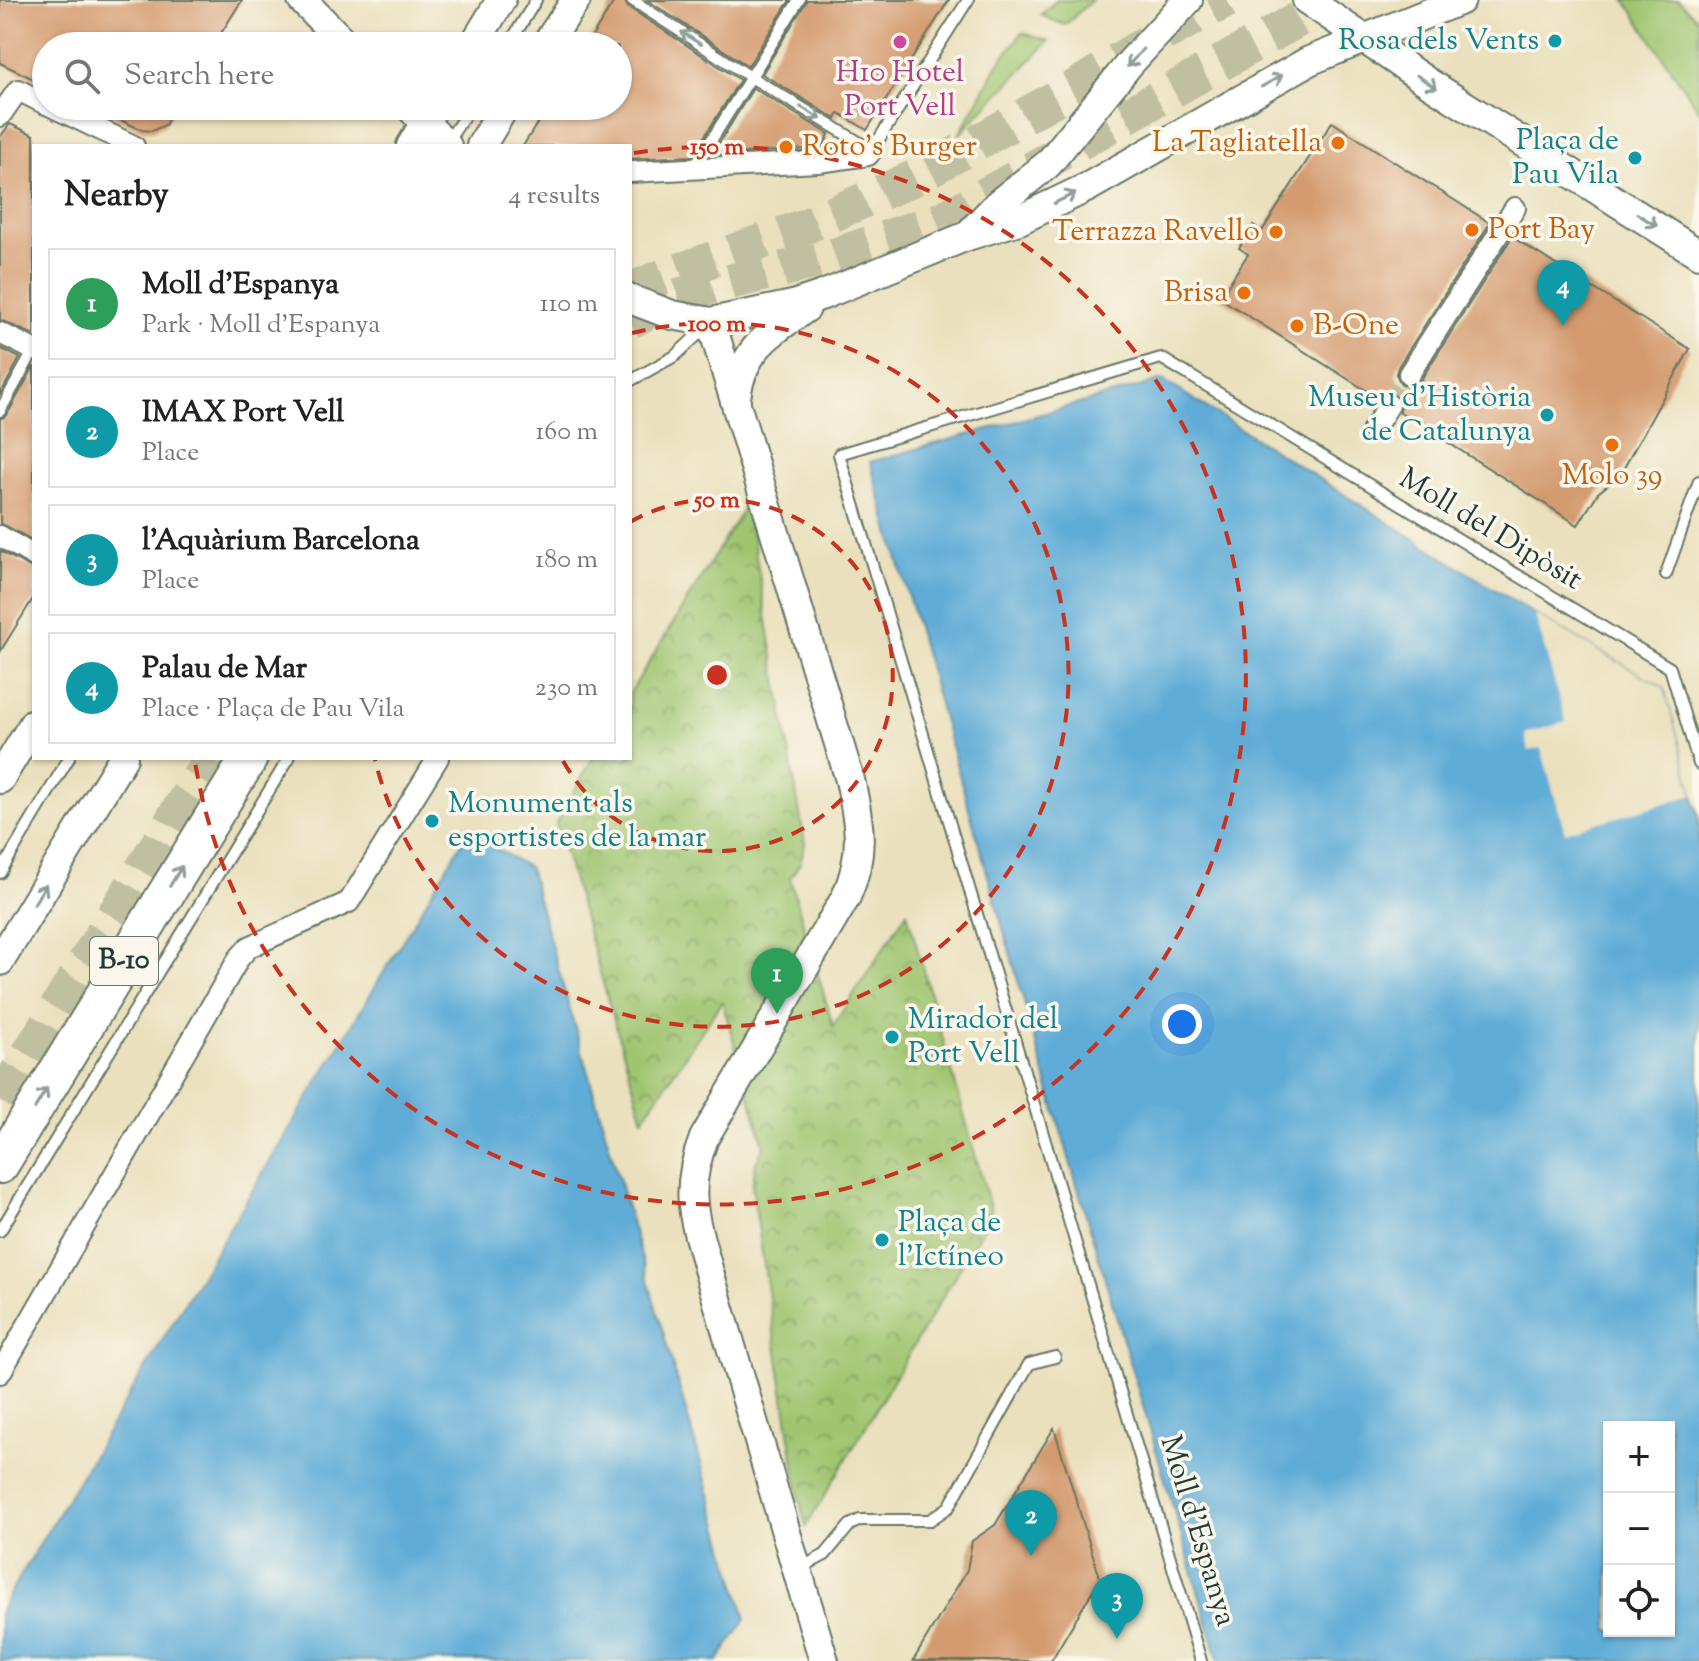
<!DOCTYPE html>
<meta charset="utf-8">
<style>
:root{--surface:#fff;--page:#f2f2f2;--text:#222;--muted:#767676;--line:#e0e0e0;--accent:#111827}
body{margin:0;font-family:"Sorts Mill Goudy",serif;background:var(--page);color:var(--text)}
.controls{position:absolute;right:24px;bottom:24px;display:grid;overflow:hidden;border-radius:0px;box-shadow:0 2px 6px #0004}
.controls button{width:72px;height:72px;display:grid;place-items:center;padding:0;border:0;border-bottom:2px solid var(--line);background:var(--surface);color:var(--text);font:40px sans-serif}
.you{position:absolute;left:1182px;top:1024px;width:28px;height:28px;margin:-20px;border:6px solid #fff;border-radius:50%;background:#1a73e8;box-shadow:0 0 0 12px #1a73e833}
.badge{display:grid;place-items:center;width:52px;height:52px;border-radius:50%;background:var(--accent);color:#fff;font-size:26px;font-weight:700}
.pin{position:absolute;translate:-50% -66px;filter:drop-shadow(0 2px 4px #0008)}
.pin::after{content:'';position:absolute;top:42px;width:28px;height:24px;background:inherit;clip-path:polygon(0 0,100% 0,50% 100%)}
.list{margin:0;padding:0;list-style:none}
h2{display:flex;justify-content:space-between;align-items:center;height:104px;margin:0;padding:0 32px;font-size:34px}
h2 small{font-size:26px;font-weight:400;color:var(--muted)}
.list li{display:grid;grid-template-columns:52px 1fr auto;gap:24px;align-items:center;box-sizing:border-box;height:112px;margin:0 16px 16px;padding:0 16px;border:2px solid var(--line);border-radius:0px}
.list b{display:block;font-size:30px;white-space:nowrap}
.list p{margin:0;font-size:26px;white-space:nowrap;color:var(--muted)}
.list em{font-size:26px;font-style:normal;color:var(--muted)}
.icon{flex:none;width:44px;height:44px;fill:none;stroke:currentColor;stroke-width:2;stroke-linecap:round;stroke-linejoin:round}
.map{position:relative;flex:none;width:1699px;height:1661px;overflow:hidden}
.search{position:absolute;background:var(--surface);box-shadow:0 2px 6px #0004;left:32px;top:32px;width:600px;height:88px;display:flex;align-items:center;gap:20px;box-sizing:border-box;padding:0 28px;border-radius:44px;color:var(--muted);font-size:30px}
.panel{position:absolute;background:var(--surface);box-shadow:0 2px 6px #0004;left:32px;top:144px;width:600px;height:616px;border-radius:0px}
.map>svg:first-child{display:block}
</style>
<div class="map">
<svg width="1699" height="1661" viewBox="0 0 1699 1661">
<defs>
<pattern id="park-crowns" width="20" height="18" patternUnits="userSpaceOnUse" patternTransform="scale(2)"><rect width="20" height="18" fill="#9fc570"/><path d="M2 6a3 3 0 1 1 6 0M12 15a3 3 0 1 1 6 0" fill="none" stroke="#81a15d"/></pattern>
</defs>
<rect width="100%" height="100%" fill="#fbf7ec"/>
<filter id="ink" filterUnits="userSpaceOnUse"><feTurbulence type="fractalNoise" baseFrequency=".0125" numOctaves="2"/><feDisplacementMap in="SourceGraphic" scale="16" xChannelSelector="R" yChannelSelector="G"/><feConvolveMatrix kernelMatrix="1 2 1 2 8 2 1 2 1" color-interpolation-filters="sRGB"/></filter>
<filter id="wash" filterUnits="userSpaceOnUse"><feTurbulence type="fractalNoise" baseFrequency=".006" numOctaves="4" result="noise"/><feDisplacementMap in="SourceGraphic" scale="32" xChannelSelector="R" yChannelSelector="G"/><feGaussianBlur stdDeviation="1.8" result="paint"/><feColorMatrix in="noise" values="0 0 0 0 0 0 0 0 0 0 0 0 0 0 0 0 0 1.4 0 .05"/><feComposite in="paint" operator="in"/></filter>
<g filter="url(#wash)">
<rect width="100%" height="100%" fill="#eae0bd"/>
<g fill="#9fc570" stroke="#5f8152" stroke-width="2">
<polygon points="1057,0 1092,0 1065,25 1040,15"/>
<polygon points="1625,0 1678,0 1699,20 1699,111"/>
<polygon points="1022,33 1049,41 959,135 998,64"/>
</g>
<polygon fill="url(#park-crowns)" stroke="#5f8152" stroke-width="2" points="747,503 805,844 800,863 790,878 833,1026 907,912 992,1214 806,1527 799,1497 752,1186 756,1163 764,1145 722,1001 643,1119 556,823 593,758 630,758 630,693"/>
<g fill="#5eacd7" stroke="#3e7486" stroke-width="2" fill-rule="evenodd">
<path d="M 1163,380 L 1535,615 L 1664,688 L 1699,817 L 1699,1661 L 1219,1661 L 1058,1121 L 870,462 ZM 1609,1427 L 1669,1427 L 1669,1631 L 1609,1631 Z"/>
<polygon points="468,832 529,868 746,1619 718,1661 0,1661 0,1610"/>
</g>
<polygon fill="#eae0bd" points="1535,615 1664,688 1693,795 1565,832 1541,748 1529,751 1525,734 1566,722"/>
<g id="blocks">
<g fill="#d49b70">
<polygon points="0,0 242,0 213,46 46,46 46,85 0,63"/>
<polygon points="615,0 624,0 628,7 740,80 692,156 630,159 630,146 523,146 548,106 618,106 618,46 586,46"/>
<polygon points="647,0 790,0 748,66"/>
<polygon points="807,0 949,0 867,130 839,113 836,119 762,74"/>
<polygon points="753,88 829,134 823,148 712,155"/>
<polygon points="90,106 176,106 165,125 152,131 142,130"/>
<polygon points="1332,122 1490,223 1398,367 1396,374 1401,384 1409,387 1420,381 1512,237 1690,349 1620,475 1598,493 1578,525 1400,412 1401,400 1395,394 1384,393 1378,398 1220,298 1248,254 1239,248 1253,225 1262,231"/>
<polygon points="10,124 34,135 34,335 0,320 0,137"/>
<polygon points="0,348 20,358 0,395"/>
<polygon points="34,366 34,541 0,523 0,419 7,415"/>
<polygon points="0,551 34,569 34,597 0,652"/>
<polygon points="1054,1428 1100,1578 1051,1661 913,1661 967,1570 972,1541 995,1525"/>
</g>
</g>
</g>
<g filter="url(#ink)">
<use href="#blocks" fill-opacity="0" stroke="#667664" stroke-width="2"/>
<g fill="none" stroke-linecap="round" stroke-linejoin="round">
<polyline stroke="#c1bfa2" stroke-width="20" stroke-dasharray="20 10" stroke-linecap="butt" points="1389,405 1409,374"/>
<g stroke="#c1bfa2" stroke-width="36" stroke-dasharray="36 18" stroke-linecap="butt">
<polyline points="630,291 657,279 806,226 914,178 1074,88 1150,41 1227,0"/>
<polyline points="630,321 675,297 712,286 825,259 945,218 1333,0"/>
<polyline points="0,1101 211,758"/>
</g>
<g stroke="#667664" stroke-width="14">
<g id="lane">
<polyline points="632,0 749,76 872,150 968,0"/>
<polyline points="508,46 536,0"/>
<polyline points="448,141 471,106"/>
<polyline points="694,168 799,0"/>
<polyline points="630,381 675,356 706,327"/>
<polyline points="0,411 34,350"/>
<polyline points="1666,574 1699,481"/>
<polyline points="0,873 69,758"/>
<polyline points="0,1231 289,758"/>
<polyline points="800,1568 825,1555 850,1525 860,1520 930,1520 949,1507 1029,1364 1055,1357"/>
<polyline points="1201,1661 839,454 1161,358 1670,668 1699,764"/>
</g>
</g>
<g stroke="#667664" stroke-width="24">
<g id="street">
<polyline points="51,106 134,146"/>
<polyline points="0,116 18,90 46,104"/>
<polyline points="630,172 818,162 868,155 872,150"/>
<polyline points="0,333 34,350"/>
<polyline points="1409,374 1515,208"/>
<polyline points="1373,430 1389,405"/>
<polyline points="0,536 34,556"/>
<polyline points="0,1373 239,958 249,947 349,902 438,758"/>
</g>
</g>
<g stroke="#667664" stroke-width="32">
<g id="secondary">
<polyline points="302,0 347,46"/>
<polyline points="1307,0 1426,81 1699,254"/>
<polyline points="473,46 501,0"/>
<polyline points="545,46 576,0"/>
<polyline points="409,106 447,146"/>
<polyline points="411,146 434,107"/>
<polyline points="481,146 505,106"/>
<polyline points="967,236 999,203 1048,164 1130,63 1188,0"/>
<polyline points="630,299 672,315 711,322 793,305 823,295 967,236 1019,220 1088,187 1309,61 1461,0"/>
<path d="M 711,322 L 850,780 C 860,825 865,853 846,897 L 704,1138 C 683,1192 694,1218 709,1272 L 824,1661"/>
<path d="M 736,398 C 742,349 769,334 806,308"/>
<polyline points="0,779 34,723"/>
<polyline points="0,961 123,758"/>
</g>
</g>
<g stroke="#667664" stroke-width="40">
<polyline id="highway" points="0,1165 249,758"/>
</g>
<use href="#lane" stroke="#fff" stroke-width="10"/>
<use href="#street" stroke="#fff" stroke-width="20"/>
<use href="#secondary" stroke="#fff" stroke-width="28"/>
<use href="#highway" stroke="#fff" stroke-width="36"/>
</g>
<defs><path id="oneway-shaft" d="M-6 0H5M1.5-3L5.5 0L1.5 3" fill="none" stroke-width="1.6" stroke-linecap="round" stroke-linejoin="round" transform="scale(2)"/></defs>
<g stroke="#8f9e9a">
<use href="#oneway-shaft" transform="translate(691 38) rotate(-147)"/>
<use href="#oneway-shaft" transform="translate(1135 58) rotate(131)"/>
<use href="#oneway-shaft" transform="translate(1272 81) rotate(-29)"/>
<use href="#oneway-shaft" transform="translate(1427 82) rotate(33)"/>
<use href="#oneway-shaft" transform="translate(811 113) rotate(31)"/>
<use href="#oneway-shaft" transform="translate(1065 198) rotate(-26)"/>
<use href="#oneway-shaft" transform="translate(1647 220) rotate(32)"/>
<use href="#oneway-shaft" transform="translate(176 876) rotate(-59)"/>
<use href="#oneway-shaft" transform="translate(40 894) rotate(-59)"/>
<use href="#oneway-shaft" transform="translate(41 1098) rotate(-59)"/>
</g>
</g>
<g fill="none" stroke="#c8321e" stroke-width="4" stroke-dasharray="14 10">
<path d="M630 522A176 176 0 1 1 562 759"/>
<path d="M632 333A352 352 0 1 1 375 760"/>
<path d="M634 153A529 529 0 1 1 195 762"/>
</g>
<g fill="#0f9aa8" stroke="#fbf7ec" stroke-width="3">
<circle cx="1555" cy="41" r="8"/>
<circle cx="1635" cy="158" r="8"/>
<circle cx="1547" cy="415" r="8"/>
<circle cx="432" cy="821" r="8"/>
<circle cx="892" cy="1037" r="8"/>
<circle cx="882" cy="1240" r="8"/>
</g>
<circle fill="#d1479c" stroke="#fbf7ec" stroke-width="3" cx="900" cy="42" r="8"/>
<g fill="#e8710a" stroke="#fbf7ec" stroke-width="3">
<circle cx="1338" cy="143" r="8"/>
<circle cx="786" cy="147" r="8"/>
<circle cx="1472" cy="230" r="8"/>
<circle cx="1276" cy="232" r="8"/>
<circle cx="1244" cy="293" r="8"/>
<circle cx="1297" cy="326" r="8"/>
<circle cx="1612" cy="445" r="8"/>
</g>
<g text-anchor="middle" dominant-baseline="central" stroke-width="7" stroke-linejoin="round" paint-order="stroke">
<rect fill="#fbf7ec" stroke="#61756b" stroke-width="2" x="90" y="937" width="68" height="48" rx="6"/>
<g font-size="28" font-weight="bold" fill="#1f3d34">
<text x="124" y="961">B-10</text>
</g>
<g font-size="30" fill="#0d838f" stroke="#fbf7ec" text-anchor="end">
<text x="1539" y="41">Rosa dels Vents</text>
<text x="1619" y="141">Plaça de<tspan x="1619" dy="34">Pau Vila</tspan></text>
<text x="1531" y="398">Museu d'Història<tspan x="1531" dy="34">de Catalunya</tspan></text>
<text x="448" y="804" text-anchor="start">Monument als<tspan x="448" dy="34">esportistes de la mar</tspan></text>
<text x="908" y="1020" text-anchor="start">Mirador del<tspan x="908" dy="34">Port Vell</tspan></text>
<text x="898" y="1223" text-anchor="start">Plaça de<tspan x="898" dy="34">l'Ictíneo</tspan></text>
</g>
<g font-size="30" fill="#b23c85" stroke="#fbf7ec">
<text x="900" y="73">H10 Hotel<tspan x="900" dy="34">Port Vell</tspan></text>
</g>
<g font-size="30" fill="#c56008" stroke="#fbf7ec" text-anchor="end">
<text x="1322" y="143">La Tagliatella</text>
<text x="802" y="147" text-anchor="start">Roto's Burger</text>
<text x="1488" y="230" text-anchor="start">Port Bay</text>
<text x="1260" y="232">Terrazza Ravello</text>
<text x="1228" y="293">Brisa</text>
<text x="1313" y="326" text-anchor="start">B-One</text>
<text x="1612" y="476" text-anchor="middle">Molo 39</text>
</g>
<g font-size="30" fill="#1f3d34" stroke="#fbf7ec">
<text transform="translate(1490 530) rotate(31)">Moll del Dipòsit</text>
<text transform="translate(1197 1531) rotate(73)">Moll d'Espanya</text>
</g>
</g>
<circle cx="717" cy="675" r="12" fill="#c8321e" stroke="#fbf7ec" stroke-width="4"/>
<g font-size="24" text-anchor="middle" font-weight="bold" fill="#c8321e" stroke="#fbf7ec" stroke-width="7" stroke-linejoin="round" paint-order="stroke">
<text x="717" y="154">150 m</text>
<text x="717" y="331">100 m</text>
<text x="717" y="507">50 m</text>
</g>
</svg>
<div class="controls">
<button>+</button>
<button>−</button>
<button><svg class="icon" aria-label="locate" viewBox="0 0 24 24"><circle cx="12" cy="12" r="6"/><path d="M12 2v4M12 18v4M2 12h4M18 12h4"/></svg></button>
</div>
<div class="you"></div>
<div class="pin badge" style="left:777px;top:1014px;background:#2e9e5b">1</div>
<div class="pin badge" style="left:1031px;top:1556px;background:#0f9aa8">2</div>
<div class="pin badge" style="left:1117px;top:1639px;background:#0f9aa8">3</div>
<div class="pin badge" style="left:1563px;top:326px;background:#0f9aa8">4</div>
<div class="search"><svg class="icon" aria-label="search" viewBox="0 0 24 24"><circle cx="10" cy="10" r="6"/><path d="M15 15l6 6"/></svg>Search here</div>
<section class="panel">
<h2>Nearby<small>4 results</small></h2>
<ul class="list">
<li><span class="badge" style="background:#2e9e5b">1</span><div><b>Moll d'Espanya</b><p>Park · Moll d'Espanya</p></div><em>110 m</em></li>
<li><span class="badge" style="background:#0f9aa8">2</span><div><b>IMAX Port Vell</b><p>Place</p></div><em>160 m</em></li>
<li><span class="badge" style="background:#0f9aa8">3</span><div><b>l'Aquàrium Barcelona</b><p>Place</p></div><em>180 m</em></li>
<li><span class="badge" style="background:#0f9aa8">4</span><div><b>Palau de Mar</b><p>Place · Plaça de Pau Vila</p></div><em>230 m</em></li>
</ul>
</section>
</div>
